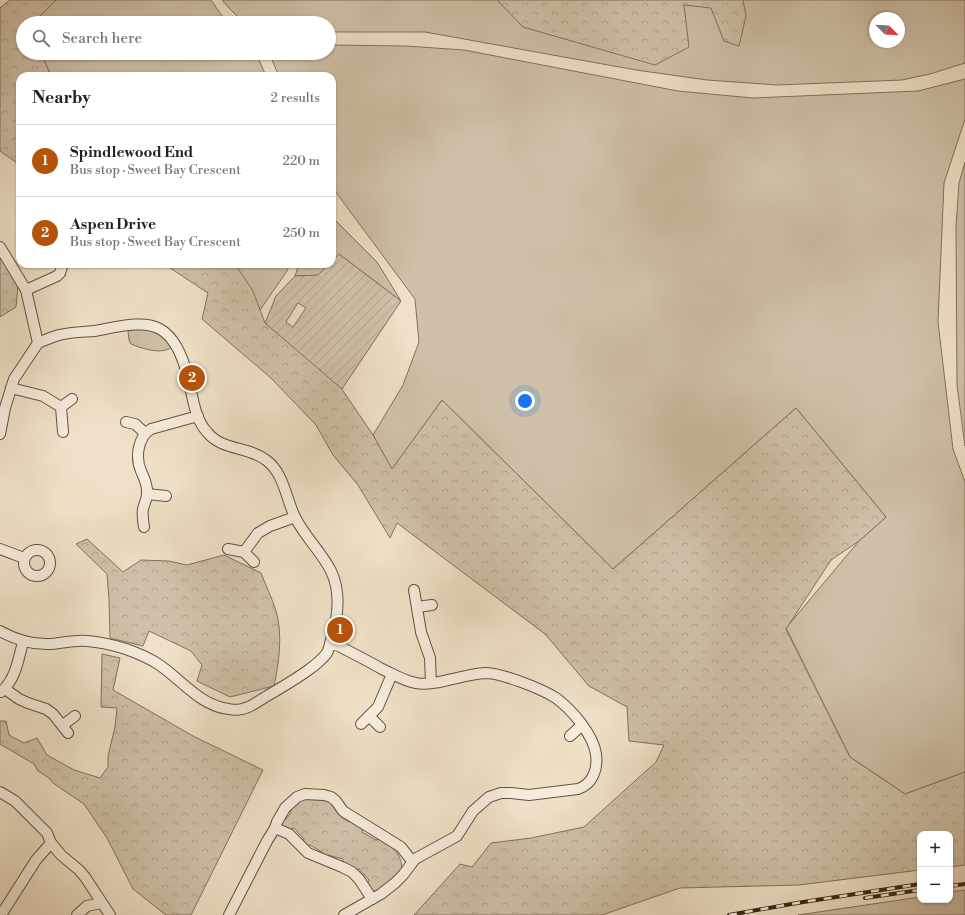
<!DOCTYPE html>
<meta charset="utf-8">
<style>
:root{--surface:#fff;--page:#f6f6f6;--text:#222;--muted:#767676;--line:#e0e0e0;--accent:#b45309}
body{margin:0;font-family:"Libre Bodoni",serif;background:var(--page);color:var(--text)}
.controls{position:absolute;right:12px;bottom:12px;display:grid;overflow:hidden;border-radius:8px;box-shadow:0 1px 3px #0004}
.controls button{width:36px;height:36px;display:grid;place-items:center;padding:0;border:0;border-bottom:1px solid var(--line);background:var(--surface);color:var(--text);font:20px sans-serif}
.compass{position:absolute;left:869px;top:12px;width:36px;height:36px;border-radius:50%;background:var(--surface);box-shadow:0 1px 3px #0004;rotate:114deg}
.you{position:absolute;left:525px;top:401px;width:14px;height:14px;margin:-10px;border:3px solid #fff;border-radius:50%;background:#1a73e8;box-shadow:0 0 0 6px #1a73e833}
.badge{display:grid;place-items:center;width:26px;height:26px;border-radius:50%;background:var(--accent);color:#fff;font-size:13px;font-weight:700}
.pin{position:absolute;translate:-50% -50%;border:2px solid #fff;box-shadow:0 1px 4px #0006}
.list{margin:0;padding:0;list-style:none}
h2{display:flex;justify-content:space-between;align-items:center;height:52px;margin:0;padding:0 16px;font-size:17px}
h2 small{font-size:13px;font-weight:400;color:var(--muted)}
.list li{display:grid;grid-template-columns:26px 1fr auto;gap:12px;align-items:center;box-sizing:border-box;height:72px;padding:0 16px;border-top:1px solid var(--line)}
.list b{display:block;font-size:15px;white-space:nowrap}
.list p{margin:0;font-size:13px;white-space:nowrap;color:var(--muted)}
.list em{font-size:13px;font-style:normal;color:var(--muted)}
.icon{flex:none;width:22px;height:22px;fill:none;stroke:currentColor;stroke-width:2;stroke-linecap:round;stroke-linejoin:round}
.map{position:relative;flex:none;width:965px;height:915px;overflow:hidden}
.search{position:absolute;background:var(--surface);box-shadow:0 1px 3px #0004;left:16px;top:16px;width:320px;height:44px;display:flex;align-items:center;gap:10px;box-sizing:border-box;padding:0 14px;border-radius:22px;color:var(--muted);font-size:15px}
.panel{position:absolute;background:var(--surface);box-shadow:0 1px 3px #0004;left:16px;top:72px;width:320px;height:196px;border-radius:12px}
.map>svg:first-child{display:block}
</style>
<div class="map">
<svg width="965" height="915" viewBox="0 0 965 915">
<defs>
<pattern id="forest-crowns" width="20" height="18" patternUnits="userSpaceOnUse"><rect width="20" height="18" fill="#cfc1a8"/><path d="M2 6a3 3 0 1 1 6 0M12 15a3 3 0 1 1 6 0" fill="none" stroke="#b2a690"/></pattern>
<pattern id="garden-furrows" width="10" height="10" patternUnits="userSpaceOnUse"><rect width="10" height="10" fill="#cfc1a8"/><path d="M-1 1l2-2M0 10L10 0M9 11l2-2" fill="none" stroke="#b2a690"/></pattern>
</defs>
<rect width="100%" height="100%" fill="#efe1c7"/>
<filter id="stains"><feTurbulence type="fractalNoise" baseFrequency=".005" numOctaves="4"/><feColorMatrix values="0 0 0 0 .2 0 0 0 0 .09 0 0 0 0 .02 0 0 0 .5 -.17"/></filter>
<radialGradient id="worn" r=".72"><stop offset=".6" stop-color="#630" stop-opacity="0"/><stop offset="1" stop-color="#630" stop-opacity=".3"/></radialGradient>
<g fill="#cfc1a8" stroke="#82725d" fill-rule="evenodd">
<polygon points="56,0 211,0 227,23 33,23"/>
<path d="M 222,0 L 965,0 L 965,63 L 930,74 L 902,80 L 777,85 L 707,80 L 636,70 L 425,32 L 329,32 L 329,23 L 244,23 L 229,8 ZM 875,18 L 899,18 L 899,42 L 875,42 Z"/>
<polygon points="329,45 406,46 464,50 678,91 753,98 918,91 965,79 965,119 944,183 938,322 953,449 965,482 965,772 905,794 850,757 786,628 859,541 886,517 796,408 613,569 442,400 392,470 373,435 403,385 419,342 415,299 332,187 332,76 279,76 272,60 277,53 329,53"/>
<polygon points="41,53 256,53 266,76 51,76"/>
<polygon points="965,162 965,446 957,385 956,227 959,183"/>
<polygon points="332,217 377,262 401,301 339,254 332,261"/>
<polygon points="233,264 290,264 287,271 260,310"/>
<polygon points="299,264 329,264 318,276 295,276"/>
<path d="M 142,328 L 156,330 L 173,347 C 161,355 143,349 131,344 L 129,340 L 128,331 Z"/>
<polygon points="965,890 965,915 798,915 920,897 920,900 950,900 950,892"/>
</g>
<g fill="url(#forest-crowns)" stroke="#82725d">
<polygon points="10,0 56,0 33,23 23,23 23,53 41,53 51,76 20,76 20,165 0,151 0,8"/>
<polygon points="497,0 743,0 746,16 739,46 724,41 711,8 684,5 689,47 655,65 523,27"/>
<polygon points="0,257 6,265 18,286 16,307 0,317"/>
<polygon points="164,264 235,264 253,291 265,323 333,376 373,435 392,469 442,400 613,569 796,408 886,517 859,541 831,560 786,629 850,757 905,794 965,772 965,865 950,867 950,834 920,834 920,870 799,885 680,888 602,915 414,915 460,864 472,867 491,843 531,838 584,827 656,762 664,745 629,741 627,707 589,686 545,634 397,523 390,538 358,485 333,455 316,425 271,378 202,319 208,293"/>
<path d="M 87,539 L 123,572 L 141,560 L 169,561 L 187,565 L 224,555 L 261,573 C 266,586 272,598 276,611 C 283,634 279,663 274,686 L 230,697 L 197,681 L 202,665 L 191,651 L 149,631 L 143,646 L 110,638 L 109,600 L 107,574 L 76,544 Z"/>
<polygon points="102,654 120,658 113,690 193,736 263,770 191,915 166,915 133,889 107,838 84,804 53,783 49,778 38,771 34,764 0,744 0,721 6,721 9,735 24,743 37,738 47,755 74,770 100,778 108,767 108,756 115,727 117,708 101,707"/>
<path d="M 302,799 L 322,800 L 329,801 C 337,810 341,823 354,822 L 363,829 L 362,832 L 376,840 L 379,839 C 393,847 402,853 402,871 L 381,891 L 373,891 L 367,884 L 369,880 L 359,869 L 354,870 L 343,864 L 343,859 L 328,855 L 325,857 L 322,857 L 322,852 L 310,845 L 305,846 L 303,843 L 304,839 L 294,828 L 288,830 L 281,826 L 281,820 L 286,819 L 290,814 L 292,806 Z"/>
</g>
<path fill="url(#garden-furrows)" stroke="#82725d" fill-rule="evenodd" d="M 339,254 L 401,301 L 342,389 L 265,323 L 276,296 L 295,276 L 318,275 L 329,264 L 332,264 L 332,261 ZM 298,303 L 306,308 L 293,327 L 286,322 Z"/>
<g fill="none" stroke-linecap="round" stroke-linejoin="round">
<g stroke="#64533f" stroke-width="12">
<g id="street">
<polyline points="0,247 26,290 38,343"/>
<polyline points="26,290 57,276 60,273 63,264"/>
<polyline points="11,388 43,396 61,407 63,432"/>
<polyline points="61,407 72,399"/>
<polyline points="126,422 135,424 145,433"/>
<polyline points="0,434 5,408 14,379 38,343"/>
<polyline points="147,494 166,496"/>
<path d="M 144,527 C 143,521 142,515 143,509 C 144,504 147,499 147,494 C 148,485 144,478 141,471 C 135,457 138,437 151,429 L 198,416"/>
<polyline points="0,549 24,558"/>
<polyline points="228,549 244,552 254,562"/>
<circle cx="37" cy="563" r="13"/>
<polyline points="244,552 258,533 270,526 295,517"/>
<polyline points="414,590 421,632 430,658 431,683"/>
<polyline points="417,607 432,605"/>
<path d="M 0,631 C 16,640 32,645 51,644 C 63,643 74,640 87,641 C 100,642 113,645 126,649 C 137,653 149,658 158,664 C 181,679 200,706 229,709 C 233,710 238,710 242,709 C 249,708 256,703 262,699 C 277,690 293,681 307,671 C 314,666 322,660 327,653 C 329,649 330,644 331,640 C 338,618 341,592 331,571 C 321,551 303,535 294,515 C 286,497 283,472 266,460 C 248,446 222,451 207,432 C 194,418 193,396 188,378 C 184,361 176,338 160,329 C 143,319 113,328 95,331 C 83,332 71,332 59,335 C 52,337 45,340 38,343"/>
<path d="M 330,644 L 339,646 C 354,654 368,661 382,669 C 393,674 404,681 416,683 C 433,687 464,674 485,673 C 502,673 542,689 556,698 C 572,710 593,734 596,754 C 598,769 593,784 578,789 L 529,795 L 511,793 L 501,793 L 489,797 L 473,811 L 457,836 L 415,859 L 403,875 L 395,883 L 381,894 L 344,915"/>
<polyline points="5,689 19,699 28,703 46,709 53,714 68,733"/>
<path d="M 1,692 C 16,679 18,660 23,642"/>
<polyline points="369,716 380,727"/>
<polyline points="361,724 378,707 392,674"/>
<polyline points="63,725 75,716"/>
<polyline points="570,736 582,725"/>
<polyline points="0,792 15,801 47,833 51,843 61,855 79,870 85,877 110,915"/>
<polyline points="372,899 359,879 352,872 342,867 308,853 289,834 275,828 277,822 285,808 297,797 305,794 324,795 331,797 336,801 343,811 393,842 401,847 412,861"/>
<polyline points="1,915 36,860 51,843"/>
<polyline points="77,915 87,906 101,903"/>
<polyline points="229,915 267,841 275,828"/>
</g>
</g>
<use href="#street" stroke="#f5ecdb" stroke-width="10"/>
<g stroke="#352412" stroke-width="4">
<g id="rail">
<polyline points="950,886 965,884"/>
<polyline points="865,898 920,890"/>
<polyline points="729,915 797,903 920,884"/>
</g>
</g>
<use href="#rail" stroke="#f5ecdb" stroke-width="2.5" stroke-dasharray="8" stroke-linecap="butt"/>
</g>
<rect width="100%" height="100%" filter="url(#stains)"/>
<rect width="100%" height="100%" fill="url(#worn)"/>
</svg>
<div class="controls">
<button>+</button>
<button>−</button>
</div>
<svg class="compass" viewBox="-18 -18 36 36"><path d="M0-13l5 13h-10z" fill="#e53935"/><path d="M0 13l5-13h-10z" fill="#767676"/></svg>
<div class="you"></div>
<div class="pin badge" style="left:340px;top:630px">1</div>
<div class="pin badge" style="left:192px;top:378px">2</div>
<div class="search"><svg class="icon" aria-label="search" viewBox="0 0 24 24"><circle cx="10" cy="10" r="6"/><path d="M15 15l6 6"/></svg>Search here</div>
<section class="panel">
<h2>Nearby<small>2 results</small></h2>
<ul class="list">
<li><span class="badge">1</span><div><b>Spindlewood End</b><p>Bus stop · Sweet Bay Crescent</p></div><em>220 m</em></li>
<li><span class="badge">2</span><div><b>Aspen Drive</b><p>Bus stop · Sweet Bay Crescent</p></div><em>250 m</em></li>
</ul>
</section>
</div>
